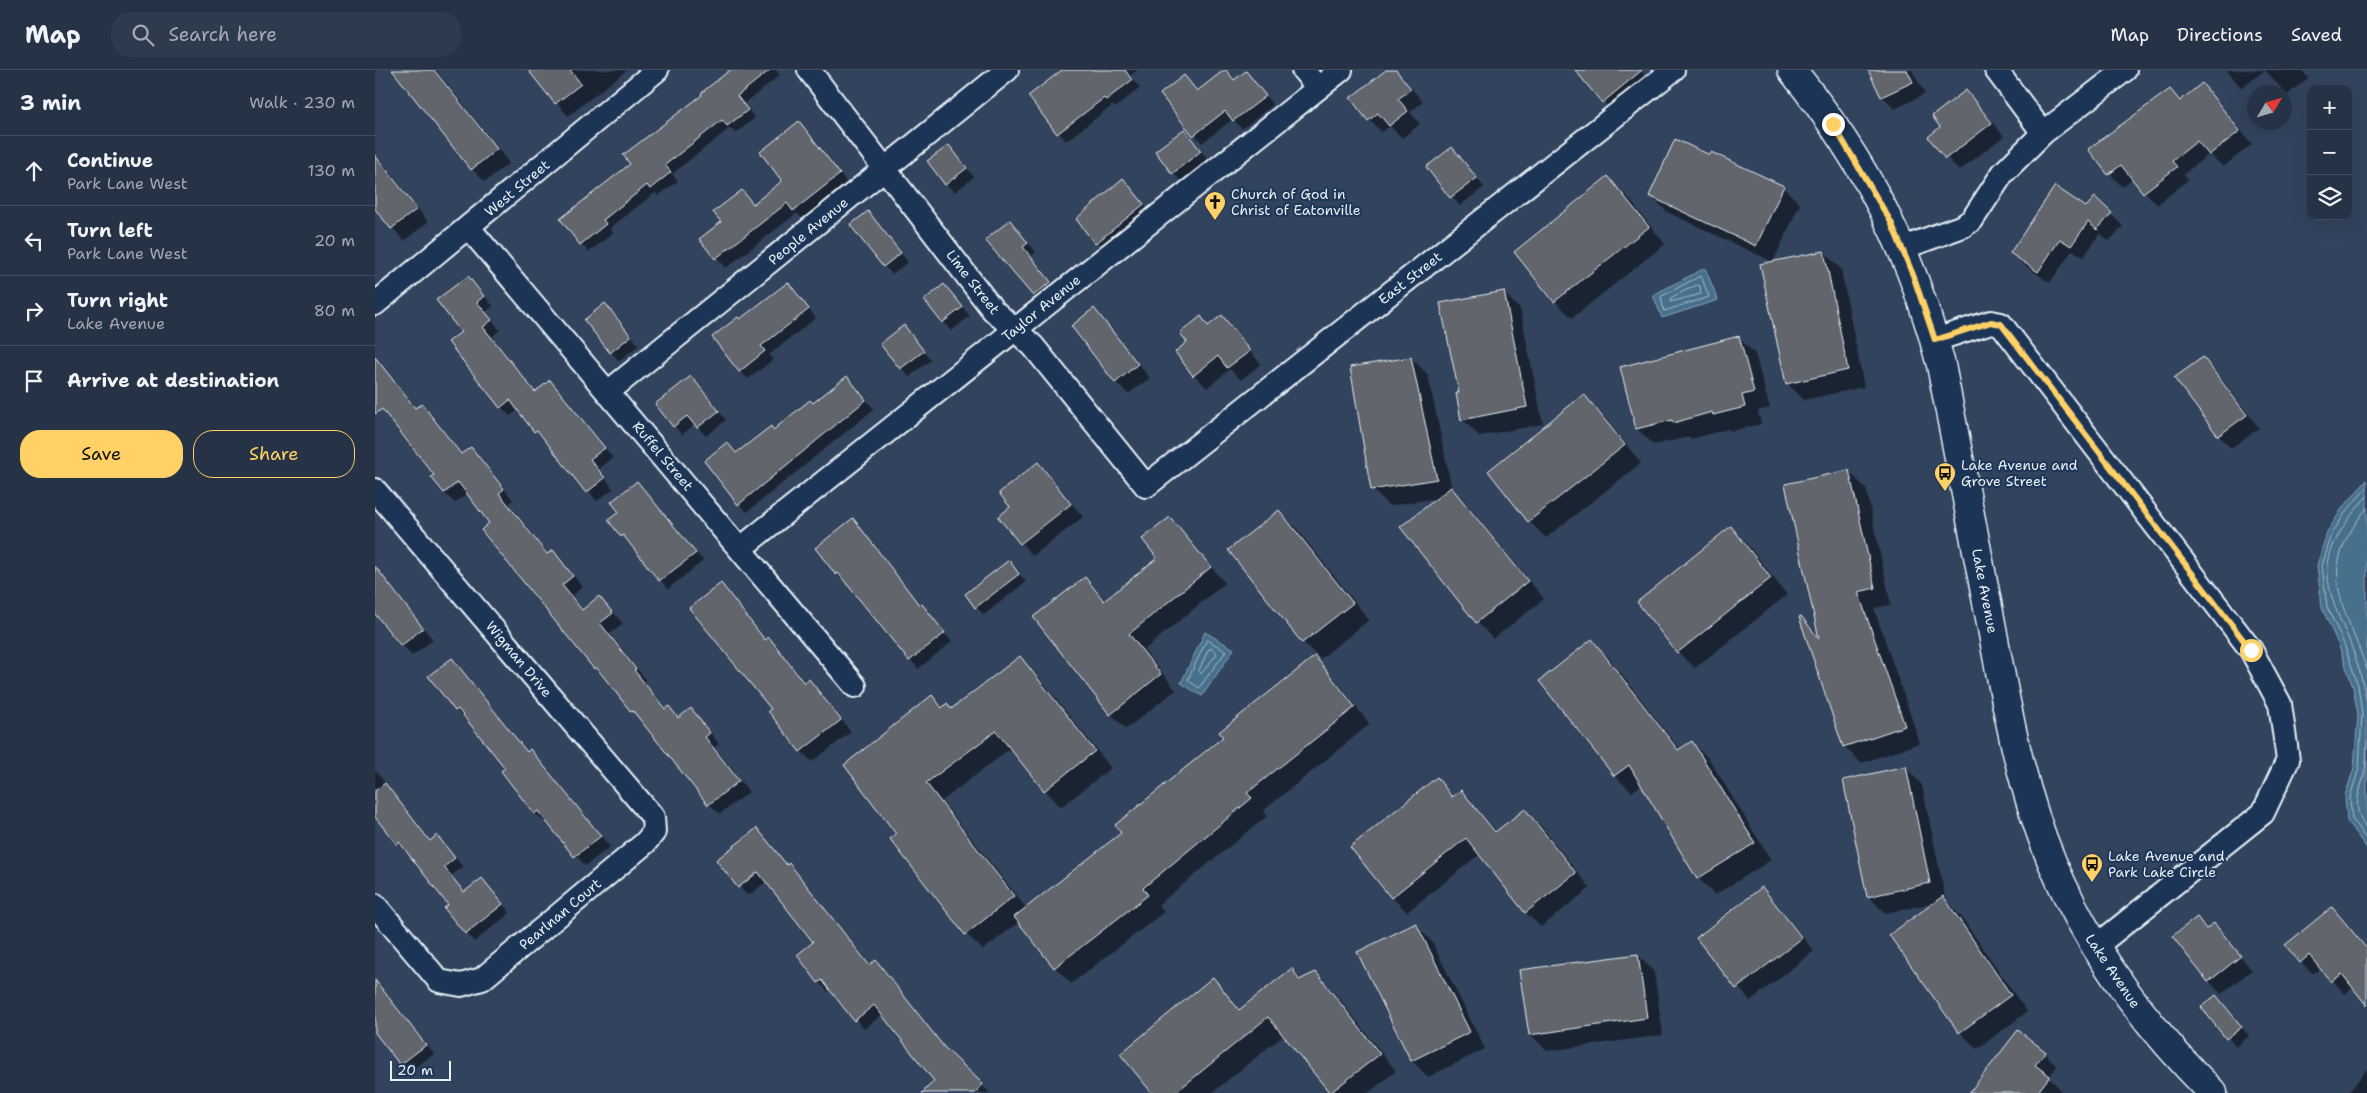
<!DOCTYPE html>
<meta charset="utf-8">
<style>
:root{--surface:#263246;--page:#2e3a4d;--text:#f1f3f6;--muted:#a4aab3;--line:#424d5f;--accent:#ffd166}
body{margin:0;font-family:"Shantell Sans",sans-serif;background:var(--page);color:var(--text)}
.controls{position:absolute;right:15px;top:15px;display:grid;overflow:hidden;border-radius:10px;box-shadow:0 5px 20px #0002}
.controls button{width:45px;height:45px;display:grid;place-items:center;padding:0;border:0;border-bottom:1px solid var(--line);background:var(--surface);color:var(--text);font:25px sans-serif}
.compass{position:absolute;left:1872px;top:15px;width:45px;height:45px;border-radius:50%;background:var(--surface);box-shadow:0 5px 20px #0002;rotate:52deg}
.scale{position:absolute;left:15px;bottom:12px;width:61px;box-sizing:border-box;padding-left:5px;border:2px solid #e8f1f8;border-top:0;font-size:14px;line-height:18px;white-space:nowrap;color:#e8f1f8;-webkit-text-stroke:4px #1d3557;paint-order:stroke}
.stop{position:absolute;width:15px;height:15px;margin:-11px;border:4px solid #ffd166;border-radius:50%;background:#fff}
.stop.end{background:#ffd166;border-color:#fff;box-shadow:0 1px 5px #0008}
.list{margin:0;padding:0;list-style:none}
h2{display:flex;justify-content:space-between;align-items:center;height:65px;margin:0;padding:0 20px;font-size:21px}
h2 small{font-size:16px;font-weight:400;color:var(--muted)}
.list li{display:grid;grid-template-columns:32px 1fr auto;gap:15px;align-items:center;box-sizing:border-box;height:70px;padding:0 20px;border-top:1px solid var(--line)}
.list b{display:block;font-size:19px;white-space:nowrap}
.list p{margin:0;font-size:16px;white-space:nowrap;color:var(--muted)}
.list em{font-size:16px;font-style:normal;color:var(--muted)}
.actions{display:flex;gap:10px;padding:15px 20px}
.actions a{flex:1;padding:11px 0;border:1px solid var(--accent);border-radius:20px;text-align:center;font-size:18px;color:var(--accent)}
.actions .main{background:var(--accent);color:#111}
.icon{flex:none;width:28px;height:28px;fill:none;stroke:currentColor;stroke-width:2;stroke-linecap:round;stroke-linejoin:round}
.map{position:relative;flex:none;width:1992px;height:1023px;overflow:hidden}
header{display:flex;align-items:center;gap:30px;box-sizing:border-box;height:70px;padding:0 25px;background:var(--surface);border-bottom:1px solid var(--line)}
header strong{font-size:24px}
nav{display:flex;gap:28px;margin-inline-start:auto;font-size:18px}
.search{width:350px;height:45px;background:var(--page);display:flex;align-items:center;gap:12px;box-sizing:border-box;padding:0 18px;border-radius:20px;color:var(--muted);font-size:19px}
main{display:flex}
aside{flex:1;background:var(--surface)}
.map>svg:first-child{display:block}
</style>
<header>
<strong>Map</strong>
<div class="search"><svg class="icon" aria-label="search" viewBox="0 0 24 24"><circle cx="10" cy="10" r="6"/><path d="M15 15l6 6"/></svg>Search here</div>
<nav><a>Map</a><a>Directions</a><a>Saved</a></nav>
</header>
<main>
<aside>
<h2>3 min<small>Walk · 230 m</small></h2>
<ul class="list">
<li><svg class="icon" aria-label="ahead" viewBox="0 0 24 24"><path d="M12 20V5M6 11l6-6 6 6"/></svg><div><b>Continue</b><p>Park Lane West</p></div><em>130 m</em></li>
<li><svg class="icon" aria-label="left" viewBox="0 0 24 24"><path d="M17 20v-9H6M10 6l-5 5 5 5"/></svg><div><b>Turn left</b><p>Park Lane West</p></div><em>20 m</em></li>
<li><svg class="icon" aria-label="right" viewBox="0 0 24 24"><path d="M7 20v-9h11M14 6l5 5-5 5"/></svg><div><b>Turn right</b><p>Lake Avenue</p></div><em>80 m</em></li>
<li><svg class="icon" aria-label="arrive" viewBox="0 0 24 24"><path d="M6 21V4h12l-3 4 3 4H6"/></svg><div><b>Arrive at destination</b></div></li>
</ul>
<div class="actions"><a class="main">Save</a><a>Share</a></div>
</aside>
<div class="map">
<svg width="1992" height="1023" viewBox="0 0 1992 1023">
<rect width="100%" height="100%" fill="#32435d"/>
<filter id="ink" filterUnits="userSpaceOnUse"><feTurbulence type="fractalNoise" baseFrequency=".02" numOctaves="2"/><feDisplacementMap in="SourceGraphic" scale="10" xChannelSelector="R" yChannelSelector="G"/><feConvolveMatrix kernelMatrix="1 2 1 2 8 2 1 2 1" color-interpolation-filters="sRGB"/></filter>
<g filter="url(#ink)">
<g fill="#46708d" stroke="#87a4b8">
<polygon points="1330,198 1343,230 1287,248 1278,225"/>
<polygon points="1992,410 1992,779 1972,751 1970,726 1979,698 1983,645 1978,617 1964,576 1947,538 1942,495 1952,463 1966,440"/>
<polygon points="830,562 859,579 827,626 806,613"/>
</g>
<g fill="#0007">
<polygon points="19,0 61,0 134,93 110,112 97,99"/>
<polygon points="155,0 252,0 193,46"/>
<polygon points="364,0 401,0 405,5 369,34 380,48 361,63 355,58 297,104 303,111 283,126 280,123 235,158 238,163 214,182 206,174 257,94 329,25"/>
<polygon points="689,0 763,0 755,6 765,18 740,38 738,35 691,71 655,27"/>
<polygon points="850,0 860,11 871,2 898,35 867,59 858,49 827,73 787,24 809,7 823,22"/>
<polygon points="1013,0 1021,0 1048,32 1035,42 1045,54 1027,68 1015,56 1007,62 994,50"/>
<polygon points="1201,0 1265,0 1277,15 1240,45"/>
<polygon points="1494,0 1537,0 1550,24 1520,39 1507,26"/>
<polygon points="1851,0 1927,0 1933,8 1912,25 1890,0 1867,18"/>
<polygon points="1827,15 1877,74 1848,97 1834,84 1809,104 1813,110 1782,135 1758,108 1747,117 1715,80 1795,20 1806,32"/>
<polygon points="1591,21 1629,66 1584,101 1554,67 1567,57"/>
<polygon points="424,53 474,115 429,150 422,143 351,198 326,169 348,152 367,121 379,135 409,111"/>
<polygon points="808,61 834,90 806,111 798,103"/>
<polygon points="574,76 599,107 580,122 571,114"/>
<polygon points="1077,78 1109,117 1085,136 1053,97"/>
<polygon points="0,83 53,152 29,171 0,137"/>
<polygon points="1233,107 1250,124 1290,174 1197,248 1180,231 1141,182"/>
<polygon points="748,110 776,143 730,182 702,149"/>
<polygon points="1408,117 1425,134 1398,192 1292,142 1275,125"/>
<polygon points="1720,129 1748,156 1734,171 1725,163 1709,187 1697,180 1675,213 1649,195 1637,183 1711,139"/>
<polygon points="493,143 533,192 517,204 509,196"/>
<polygon points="635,152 661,182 656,186 683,221 667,234 659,225"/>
<polygon points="1449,182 1466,199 1489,317 1429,330 1412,313"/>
<polygon points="93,207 118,236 111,242 125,260 117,267 141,298 161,323 184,322 238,388 224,399 238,419 222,431 144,340 135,346 126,337 87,262"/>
<polygon points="413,213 441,248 394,285 398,290 373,309 365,301 366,251"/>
<polygon points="569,216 595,246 576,261 550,230"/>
<polygon points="1128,222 1145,239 1168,354 1104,366 1087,349 1086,324"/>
<polygon points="230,235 264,275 244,291 236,282"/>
<polygon points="719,240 775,308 753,324 740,312"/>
<polygon points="847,247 886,294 866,310 855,299 832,318 819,305 814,272 826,248 834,257"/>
<polygon points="529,257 556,290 534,307 507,274"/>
<polygon points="1364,268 1380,284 1395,338 1383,341 1386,354 1356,361 1353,359 1316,369 1313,367 1279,375 1262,359"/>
<polygon points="0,288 42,339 47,335 57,346 87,385 95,378 106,389 138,430 134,434 174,485 178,482 208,517 197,526 208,540 224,527 235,538 248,554 235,564 271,610 269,611 291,640 294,638 304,649 316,640 326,650 344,674 339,678 374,722 345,744 334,734 231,608 219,598 93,423 80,433 70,424 88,410 61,405 0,329"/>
<polygon points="1036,288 1053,305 1077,419 1092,435 1169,529 1118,569 1102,552 1063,428 1014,436 997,419"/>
<polygon points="1828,288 1840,301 1884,358 1856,378 1844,366 1801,308"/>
<polygon points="316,307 351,350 331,366 320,354 307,365 282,335"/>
<polygon points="472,308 499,339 372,442 364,434 362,384 438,335"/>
<polygon points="1209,326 1226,343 1266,393 1171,468 1154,451 1114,401"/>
<polygon points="663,394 708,447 658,486 646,473 637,438"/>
<polygon points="1474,402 1491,418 1516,535 1499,538 1545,673 1486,693 1469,676 1426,548 1445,567"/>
<polygon points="904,442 921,458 994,550 945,589 928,572 855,480"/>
<polygon points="795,449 850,513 769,580 801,620 751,659 736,644 710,508 731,531 784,488"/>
<polygon points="478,450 546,537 555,544 577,572 543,599 472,511 470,512 462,504"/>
<polygon points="235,451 300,457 328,491 293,519"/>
<polygon points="1356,458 1373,475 1412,525 1320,598 1303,582"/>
<polygon points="633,492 651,512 609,545 601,537"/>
<polygon points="0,497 58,570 37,586 0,543"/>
<polygon points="345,515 392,571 394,569 405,581 431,613 434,611 445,622 476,662 437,692 426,681 397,639"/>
<polygon points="1217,571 1234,588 1305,680 1317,673 1334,689 1396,790 1340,825 1323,808 1267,714 1257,722 1240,706 1165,611"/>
<polygon points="644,587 661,604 736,698 686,737 670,720 636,678 567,731 652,839 748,763 850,667 940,588 956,605 995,654 888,741 892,746 783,835 789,842 696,914 680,897 644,852 608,880 591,864 522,764 557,626 568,638 577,640"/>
<polygon points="77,589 153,682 155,681 164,690 235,777 210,796 172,750 170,752 160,743 132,699 93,649 91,650 81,640 55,606"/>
<polygon points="1531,698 1547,715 1571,831 1585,845 1652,942 1602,979 1585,962 1563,832 1510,843 1493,826"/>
<polygon points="0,700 56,771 62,766 88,797 76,806 90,823 107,809 135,843 99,872 71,838 75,835 32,781 31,782 23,774 0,745"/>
<polygon points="1062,709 1079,727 1086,721 1122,762 1150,740 1165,755 1215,818 1166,857 1150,842 1105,784 1032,842 1017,827"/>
<polygon points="382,759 413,796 423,804 495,896 501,892 510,901 576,986 615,1023 549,1023 560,1011 508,944 489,959 456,920 453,922 444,912 423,885 440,873 392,811 373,826 364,817"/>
<polygon points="1387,818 1439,881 1375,931 1323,868"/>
<polygon points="1957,838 1992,878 1992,934 1979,917 1970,924 1946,898 1938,904 1926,892"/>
<polygon points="1822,848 1833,859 1839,854 1877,900 1846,924 1834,911"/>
<polygon points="1041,855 1057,872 1110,979 1053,1007 1037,991"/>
<polygon points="1263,885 1279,902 1288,965 1172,981 1155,964"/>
<polygon points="917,900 927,910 941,904 958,921 1021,1001 993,1023 955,1023 909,965 837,1023 779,1023 838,909 866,940"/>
<polygon points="0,910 59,984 34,1002 0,961"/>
<polygon points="1841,927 1874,966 1861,977 1828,937"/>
<polygon points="1670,983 1682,996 1674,1007 1686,1020 1684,1023 1600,1023"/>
<polygon points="1992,999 1992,1023 1975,1023 1974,1022"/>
</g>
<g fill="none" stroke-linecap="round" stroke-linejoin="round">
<g stroke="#a7bdcd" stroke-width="1">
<polygon points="1326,206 1334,227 1289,241 1286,227"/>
<polygon points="1322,215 1325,216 1326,224 1295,232 1296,228"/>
<polyline points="1992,417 1970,443 1957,464 1947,496 1952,537 1969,574 1983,615 1987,644 1984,698 1975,727 1977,749 1992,770"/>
<path d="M 1992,426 C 1976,445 1955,470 1953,496 C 1951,523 1964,546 1974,570 C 1982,590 1988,611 1992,633"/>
<path d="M 1992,438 C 1939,504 1969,531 1992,600"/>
<polygon points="832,570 851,581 824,618 813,610"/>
<polygon points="834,579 838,579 842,584 826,604 824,601"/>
<path d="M 1992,671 C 1991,680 1992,690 1990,699 C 1986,725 1974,734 1992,759"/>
</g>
</g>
<g fill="#62656c" stroke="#e8f1f8">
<polygon points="17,0 59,0 122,79 96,100"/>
<polygon points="153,0 195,0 206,14 180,34"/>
<polygon points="355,0 395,0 362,26 373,40 352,56 347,50 290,95 296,102 275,119 272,115 228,150 231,154 205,175 185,149 255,94 248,85 327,25 326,23"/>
<polygon points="687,0 750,0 757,10 731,30 729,28 682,64 653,26"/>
<polygon points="849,0 851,0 859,10 871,1 891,26 858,51 850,41 818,66 785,24 809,5 822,21"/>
<polygon points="1011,0 1021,0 1036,19 1023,29 1033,41 1014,56 1003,43 993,51 975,28"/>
<polygon points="1200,0 1267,0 1227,33"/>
<polygon points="1493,0 1532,0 1538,12 1506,27"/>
<polygon points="1827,13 1865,61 1834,85 1822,71 1797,91 1802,97 1768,123 1746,95 1733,105 1713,79 1795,19 1805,31"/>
<polygon points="1591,20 1617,53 1570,89 1553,67 1565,57 1557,46"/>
<polygon points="424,51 465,104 418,141 412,133 340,189 324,169 346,152 338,142 367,120 378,134 407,111 385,82"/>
<polygon points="809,59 826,81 797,104 780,81"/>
<polygon points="1300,69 1335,85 1336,82 1409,116 1381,176 1274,126"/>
<polygon points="574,75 592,98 570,115 552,91"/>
<polygon points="1077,77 1102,108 1075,128 1051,97"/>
<polygon points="0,85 42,139 16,159 0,139"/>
<polygon points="1233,106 1274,157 1179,232 1139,182"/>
<polygon points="748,108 769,134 720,174 701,149"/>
<polygon points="1680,116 1711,137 1720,127 1737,143 1722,160 1713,152 1696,176 1685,169 1663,202 1635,183"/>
<polygon points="493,141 526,183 508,197 475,155"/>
<polygon points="635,150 653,173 648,177 676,212 658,226 610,170"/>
<polygon points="1449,181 1473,300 1411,314 1385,194"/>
<polygon points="93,206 109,226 102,232 117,250 108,257 160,322 175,310 230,378 215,389 230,408 211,423 162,360 159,362 135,330 125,338 73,272 86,262 61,230"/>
<polygon points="413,212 434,239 386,276 390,281 364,302 337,267 363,247 365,249"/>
<polygon points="569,214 588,237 567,253 549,230"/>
<polygon points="1129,221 1152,337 1086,350 1081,323 1084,323 1065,233"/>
<polygon points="230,233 256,266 235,283 209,250"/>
<polygon points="719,238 763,294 740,313 696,256"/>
<polygon points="847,245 875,281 852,298 843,286 818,306 800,282 812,272 805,263 826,246 833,256"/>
<polygon points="529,255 549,281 525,299 505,274"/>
<polygon points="1364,266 1379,322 1367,325 1370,337 1338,345 1337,342 1298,353 1297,350 1261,359 1245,297"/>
<polygon points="0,287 40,338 47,334 86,384 96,377 129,419 124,423 172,484 178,480 198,506 187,515 207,540 224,526 238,543 225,553 261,599 259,600 290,639 294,636 303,648 316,638 335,663 330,667 364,711 333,735 258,641 256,642 221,597 219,599 106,460 114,453 83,412 69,423 56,407 59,405 7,339 0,344"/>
<polygon points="1036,287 1062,409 996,420 975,297"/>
<polygon points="1828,287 1872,345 1843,366 1799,308"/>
<polygon points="316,306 344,341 322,358 312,346 298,357 280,334"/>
<polygon points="472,306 491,330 363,435 329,391 352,372 361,383 396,356 398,360 435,330 438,333"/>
<polygon points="1209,324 1250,375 1153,452 1113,401"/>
<polygon points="663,392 696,434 645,474 623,447 635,437 624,423"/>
<polygon points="1474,400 1500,518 1483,522 1530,656 1468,677 1424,547 1426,546 1444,569 1410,414"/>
<polygon points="262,411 321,483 284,511 248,465 246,467 233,450 244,442 236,432"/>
<polygon points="1076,417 1153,511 1101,553 1025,457"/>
<polygon points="904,440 978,533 927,573 853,480"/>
<polygon points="795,447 836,497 754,564 786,604 735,645 658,547 710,507 729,531 782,488 767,469"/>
<polygon points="478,448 545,536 547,534 570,563 534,591 463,503 461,505 440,478"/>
<polygon points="1356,456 1396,508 1302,583 1262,532"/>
<polygon points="634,490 644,504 600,538 590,524"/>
<polygon points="0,496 48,558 26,576 0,544"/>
<polygon points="346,513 390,570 394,567 429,613 434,609 466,650 425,682 393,641 396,639 314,538"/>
<polygon points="1217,569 1303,680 1317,671 1380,773 1322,809 1254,695 1239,706 1164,611"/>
<polygon points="645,586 720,681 669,721 621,661 551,713 639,826 590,865 515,769 521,764 469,695 557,625 567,638 572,633 576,639"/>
<polygon points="940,586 980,637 872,723 877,728 768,818 773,825 679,898 639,847 746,763 740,755 848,667 844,662"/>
<polygon points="77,588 152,682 155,679 226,766 199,787 163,741 159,744 126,701 130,698 83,639 80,641 53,606"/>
<polygon points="1531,696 1555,813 1492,827 1468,710"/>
<polygon points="1062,707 1077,727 1086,720 1120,762 1150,739 1201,803 1150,843 1091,768 1016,828 975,777"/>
<polygon points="10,713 55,771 62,765 80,788 69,797 89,822 107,808 128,834 90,864 69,838 73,835 24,772 22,775 0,747 0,721"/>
<polygon points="382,758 412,795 414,793 494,895 501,890 569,977 608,1014 600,1023 547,1023 559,1011 499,935 479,951 447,910 443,913 422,885 438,872 383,802 363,818 341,790"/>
<polygon points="1387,817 1427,868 1361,919 1321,868"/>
<polygon points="1568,826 1636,925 1584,963 1514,865"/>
<polygon points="1957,837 1992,879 1992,936 1967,904 1956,912 1934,885 1925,893 1910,875"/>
<polygon points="1822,847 1831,859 1839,853 1866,886 1833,912 1797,866"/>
<polygon points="1041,853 1095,962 1036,991 982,882"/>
<polygon points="1263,884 1272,948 1154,965 1144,900"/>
<polygon points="917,898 924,910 941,902 1005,984 955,1023 893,947 800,1023 777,1023 745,984 838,907 864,940"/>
<polygon points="0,910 51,975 25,995 0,963"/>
<polygon points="1841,925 1867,957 1851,969 1826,937"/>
<polygon points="1643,960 1671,982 1660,995 1675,1006 1662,1023 1594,1023"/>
</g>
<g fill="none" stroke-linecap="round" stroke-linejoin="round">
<g stroke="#e8f1f8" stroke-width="26">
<g id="street">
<polyline points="434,0 618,240 658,276 771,416 1298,0"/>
<polyline points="928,0 943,18"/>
<polyline points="1621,0 1668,63"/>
<polyline points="94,158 480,616"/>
<polyline points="1528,178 1588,156 1597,150 1628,103 1668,63 1750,0"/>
<polyline points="0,234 282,0"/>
<polyline points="1560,270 1616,252 1626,254 1876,580 1905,634 1913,690 1888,743 1720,877"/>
<polyline points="233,322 632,0"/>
<polyline points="0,420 278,747 279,762 270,773 107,909 86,915 64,911 0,835"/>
<polyline points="366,478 966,0"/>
</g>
</g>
<g stroke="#e8f1f8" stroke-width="31">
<path id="secondary" d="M 1417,0 C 1490,91 1537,182 1566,295 C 1583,381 1599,467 1616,553 C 1631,634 1645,716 1677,792 C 1714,880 1771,956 1838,1023"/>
</g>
<use href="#street" stroke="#1d3557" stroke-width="22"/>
<use href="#secondary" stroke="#1d3557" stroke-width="28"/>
</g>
</g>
<g fill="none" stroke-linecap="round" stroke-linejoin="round" filter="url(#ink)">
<polyline stroke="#ffd166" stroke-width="6" points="1458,54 1516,152 1538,205 1560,270 1616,252 1626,254 1876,580"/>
</g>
<defs>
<g id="church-pin" transform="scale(1.125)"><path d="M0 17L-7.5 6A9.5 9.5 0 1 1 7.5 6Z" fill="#ffd166" stroke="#1d3557"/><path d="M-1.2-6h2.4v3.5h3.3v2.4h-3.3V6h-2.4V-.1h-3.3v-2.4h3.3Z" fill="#111"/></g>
<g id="bus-pin" transform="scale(1.125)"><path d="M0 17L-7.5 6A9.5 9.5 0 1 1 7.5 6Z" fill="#ffd166" stroke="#1d3557"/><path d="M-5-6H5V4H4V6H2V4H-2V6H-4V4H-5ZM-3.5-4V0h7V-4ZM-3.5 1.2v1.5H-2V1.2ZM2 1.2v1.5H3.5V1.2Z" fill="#111"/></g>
</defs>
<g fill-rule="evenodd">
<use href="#church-pin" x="840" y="132"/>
<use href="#bus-pin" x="1570" y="403"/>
<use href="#bus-pin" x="1717" y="794"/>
</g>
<g text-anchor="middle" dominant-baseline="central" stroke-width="4" stroke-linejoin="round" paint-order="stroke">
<g font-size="14" fill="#e8f1f8" stroke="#1d3557">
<text transform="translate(142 118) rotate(-40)">West Street</text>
<text transform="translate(433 161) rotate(-39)">People Avenue</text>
<text transform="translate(1035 208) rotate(-38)">East Street</text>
<text transform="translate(598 212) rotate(52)">Lime Street</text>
<text transform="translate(666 238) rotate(-39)">Taylor Avenue</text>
<text transform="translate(288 386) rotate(50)">Ruffel Street</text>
<text transform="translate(1610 521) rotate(79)">Lake Avenue</text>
<text transform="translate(144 589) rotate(50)">Wigman Drive</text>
<text transform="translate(185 844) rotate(-40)">Pearlnan Court</text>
<text transform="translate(1738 901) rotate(56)">Lake Avenue</text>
</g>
<g font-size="14" fill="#e8f1f8" stroke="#1d3557" text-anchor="start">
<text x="856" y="124">Church of God in<tspan x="856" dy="16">Christ of Eatonville</tspan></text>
<text x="1586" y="395">Lake Avenue and<tspan x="1586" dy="16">Grove Street</tspan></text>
<text x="1733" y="786">Lake Avenue and<tspan x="1733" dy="16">Park Lake Circle</tspan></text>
</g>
</g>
</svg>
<div class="controls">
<button>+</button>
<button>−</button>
<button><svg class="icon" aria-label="layers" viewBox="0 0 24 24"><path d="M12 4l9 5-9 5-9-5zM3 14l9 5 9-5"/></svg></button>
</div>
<svg class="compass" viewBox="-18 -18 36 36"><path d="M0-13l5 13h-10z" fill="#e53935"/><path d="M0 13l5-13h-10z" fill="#a4aab3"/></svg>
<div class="scale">20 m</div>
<div class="stop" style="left:1876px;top:580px"></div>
<div class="stop end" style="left:1458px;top:54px"></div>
</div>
</main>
